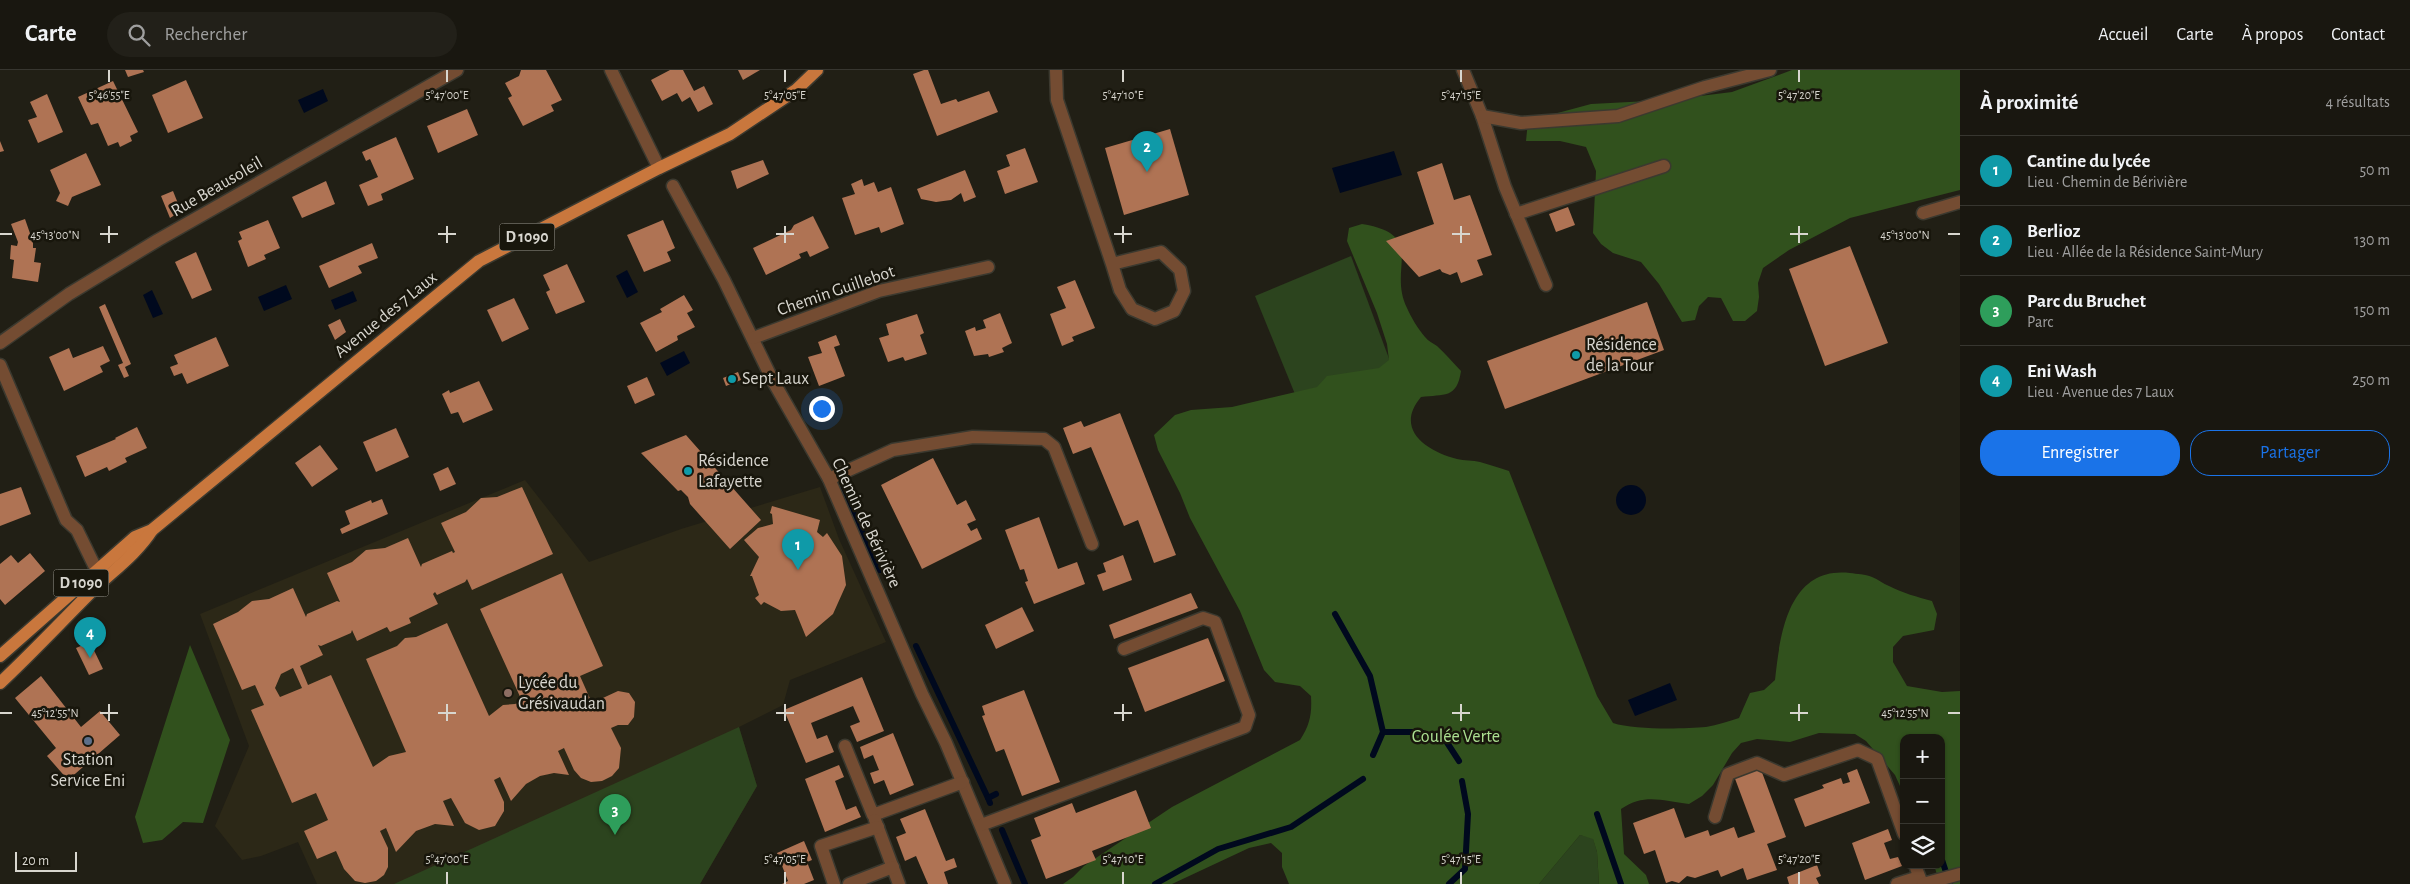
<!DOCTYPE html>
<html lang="fr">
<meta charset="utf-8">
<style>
:root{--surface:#191710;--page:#222019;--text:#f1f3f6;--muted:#9f9f9f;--line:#373630;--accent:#1a73e8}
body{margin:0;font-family:"Alegreya Sans",sans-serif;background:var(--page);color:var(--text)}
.controls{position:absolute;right:15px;bottom:15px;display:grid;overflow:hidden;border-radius:10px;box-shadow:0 1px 4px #0004}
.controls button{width:45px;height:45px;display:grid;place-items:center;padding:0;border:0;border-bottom:1px solid var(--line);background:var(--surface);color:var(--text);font:25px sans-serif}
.scale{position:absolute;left:15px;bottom:12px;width:62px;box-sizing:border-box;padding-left:5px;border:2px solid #d8d6cf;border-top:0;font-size:14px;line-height:18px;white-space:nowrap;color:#d8d6cf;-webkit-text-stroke:4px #18160c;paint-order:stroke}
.you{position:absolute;left:821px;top:338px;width:18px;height:18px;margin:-12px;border:4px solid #fff;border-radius:50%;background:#1a73e8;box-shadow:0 0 0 8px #1a73e833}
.badge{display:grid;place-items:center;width:32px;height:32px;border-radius:50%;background:var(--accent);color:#fff;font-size:16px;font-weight:700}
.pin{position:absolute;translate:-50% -41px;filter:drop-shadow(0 1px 2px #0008)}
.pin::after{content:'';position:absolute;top:26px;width:18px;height:15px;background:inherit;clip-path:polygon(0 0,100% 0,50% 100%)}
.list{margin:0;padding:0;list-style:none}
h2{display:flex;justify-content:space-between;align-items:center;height:65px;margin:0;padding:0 20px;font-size:21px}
h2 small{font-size:16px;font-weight:400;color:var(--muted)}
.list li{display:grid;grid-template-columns:32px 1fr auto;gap:15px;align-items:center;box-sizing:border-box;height:70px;padding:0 20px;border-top:1px solid var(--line)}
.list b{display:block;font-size:19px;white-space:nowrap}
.list p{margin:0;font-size:16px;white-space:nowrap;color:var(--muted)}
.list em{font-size:16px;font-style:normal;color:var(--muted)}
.actions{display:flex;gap:10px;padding:15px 20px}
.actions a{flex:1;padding:11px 0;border:1px solid var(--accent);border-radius:20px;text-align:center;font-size:18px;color:var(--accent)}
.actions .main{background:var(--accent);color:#fff}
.icon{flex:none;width:28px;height:28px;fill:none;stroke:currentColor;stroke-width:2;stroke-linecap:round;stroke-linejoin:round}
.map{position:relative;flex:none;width:1960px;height:814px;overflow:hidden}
header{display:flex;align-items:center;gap:30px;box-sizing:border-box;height:70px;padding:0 25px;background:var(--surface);border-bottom:1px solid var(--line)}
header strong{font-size:24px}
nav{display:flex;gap:28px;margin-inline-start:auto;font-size:18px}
.search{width:350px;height:45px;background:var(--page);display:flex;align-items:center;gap:12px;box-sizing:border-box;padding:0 18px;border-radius:28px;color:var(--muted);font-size:19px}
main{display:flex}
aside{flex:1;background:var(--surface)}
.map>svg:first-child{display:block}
</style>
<header>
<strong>Carte</strong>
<div class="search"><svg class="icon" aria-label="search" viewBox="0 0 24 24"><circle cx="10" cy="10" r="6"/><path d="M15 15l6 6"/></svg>Rechercher</div>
<nav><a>Accueil</a><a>Carte</a><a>À propos</a><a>Contact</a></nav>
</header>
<main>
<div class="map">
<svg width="1960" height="814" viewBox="0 0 1960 814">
<rect width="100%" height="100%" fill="#211f15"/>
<polygon fill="#2c2817" points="525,410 589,492 681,459 820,417 839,469 886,572 790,610 783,635 739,657 757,716 700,814 317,814 298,772 261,786 242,790 215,756 249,676 200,544"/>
<g fill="#2c441e">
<polygon points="1351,186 1391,294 1297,329 1255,226"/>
<polygon points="739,657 757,716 700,814 394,814"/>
<polygon points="1580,765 1593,768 1597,782 1599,814 1539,814"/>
</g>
<g fill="#31511d">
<polygon points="1792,0 1960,0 1960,120 1850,148 1789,180 1763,198 1758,213 1759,227 1757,241 1745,251 1733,251 1721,228 1708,227 1699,236 1695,250 1682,252 1659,214 1641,192 1613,183 1601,174 1593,163 1596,101 1586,77 1560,71 1526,71 1528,51 1591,34 1668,30 1732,22"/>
<path d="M 1362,154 C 1428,165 1387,198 1407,238 C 1411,247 1418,259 1425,267 C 1428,271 1433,273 1437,276 C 1446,284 1453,293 1461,301 C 1457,329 1444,324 1421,327 C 1394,359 1426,381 1457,389 C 1464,391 1473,390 1480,392 C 1490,395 1500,398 1509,401 L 1597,626 L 1613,653 C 1634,660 1683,659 1706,657 C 1717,655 1729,651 1739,648 L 1750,623 L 1764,620 L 1775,610 C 1780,565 1788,496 1850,503 C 1857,504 1865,504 1872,507 C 1878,509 1883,514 1889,516 C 1903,523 1917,527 1932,531 L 1937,544 L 1934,560 L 1903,566 L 1893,577 L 1893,592 L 1907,616 L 1942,622 L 1960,621 L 1960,814 L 1940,814 L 1934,795 L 1941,795 L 1941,668 L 1904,668 L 1904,725 L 1895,705 L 1866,671 L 1855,664 L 1819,663 L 1790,672 L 1757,669 L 1741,673 L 1732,683 L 1713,715 L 1702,726 L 1689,734 C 1662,731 1645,723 1621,739 L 1624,784 L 1646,805 L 1649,814 L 1599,814 L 1597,782 L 1593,769 L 1580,765 L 1539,814 L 1289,814 L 1282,797 L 1282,783 L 1271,773 L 1249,778 L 1172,814 L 1063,814 L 1073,807 L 1084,796 L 1172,737 L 1300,670 C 1310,655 1312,644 1311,626 L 1300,616 L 1275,612 L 1264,600 L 1240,541 L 1190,448 L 1180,423 L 1158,380 L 1154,365 L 1175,345 L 1191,340 L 1232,337 L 1317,317 L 1327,306 L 1379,298 L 1389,290 L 1387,274 L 1377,243 L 1347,171 L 1349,158 Z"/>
<polygon points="190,575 230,670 203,753 183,752 162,770 143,773 135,747"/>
</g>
<g fill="#00091e">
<polygon points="323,19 328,31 304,43 298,30"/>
<polygon points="1394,81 1402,105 1340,123 1332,98"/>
<polygon points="627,200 638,222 627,228 616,206"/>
<polygon points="286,215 292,229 264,241 258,227"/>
<polygon points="152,220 163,244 153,248 143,225"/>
<polygon points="353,221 357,231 335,240 331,230"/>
<polygon points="684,281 690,293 667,306 660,293"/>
<circle cx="1631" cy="430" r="15"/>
<polygon points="1670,613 1677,630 1635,646 1628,630"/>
</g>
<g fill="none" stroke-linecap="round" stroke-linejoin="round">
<g stroke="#00091e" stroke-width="6">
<polyline points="842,419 880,500"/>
<polyline points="1335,544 1370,606 1383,662 1373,685"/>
<polyline points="916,576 988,728"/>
<polyline points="1383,662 1420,662 1446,671 1459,691"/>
<polyline points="990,733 988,728 996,724"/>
<polyline points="1597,744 1621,814"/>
<polyline points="1002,760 1025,814"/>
<polyline points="1941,787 1950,814"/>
<polyline points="1155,814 1218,779 1291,757 1363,709"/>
<polyline points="1449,814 1465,799 1468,744 1462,711"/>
</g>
</g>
<g fill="#af7354" fill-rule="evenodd">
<polygon points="125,0 143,0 144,2 128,7"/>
<polygon points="521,0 546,0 562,30 551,35 554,41 523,56 508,28 512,26 505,13 519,6"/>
<polygon points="670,0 683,0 694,21 704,16 713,34 698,42 690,27 682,32 677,23 662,31 651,10"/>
<polygon points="738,0 760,0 743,10"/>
<polygon points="924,0 928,0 941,34 956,29 958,32 989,21 998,42 937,66 913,4"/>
<polygon points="186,10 203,48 168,63 152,25"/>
<polygon points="113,11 138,62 130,66 132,71 120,77 118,72 108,76 98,53 91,55 78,27"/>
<polygon points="47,24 63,62 38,73 28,50 37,47 30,32"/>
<polygon points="467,39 478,65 438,83 427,56"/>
<polygon points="1170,59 1189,125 1124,145 1105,78"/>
<polygon points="396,67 414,109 381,124 383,130 368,136 359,115 378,107 370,89 366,91 362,82"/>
<polygon points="0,71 4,81 0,82"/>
<polygon points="1025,78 1038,112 1005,124 997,101 1010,96 1006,85"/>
<polygon points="86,83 101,115 72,127 68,136 56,131 60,123 50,100"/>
<polygon points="763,90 769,104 737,119 731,101"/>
<polygon points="1442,93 1454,130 1470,125 1492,185 1477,190 1483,205 1461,213 1457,202 1450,205 1442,202 1440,199 1419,207 1386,171 1434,154 1417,102"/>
<polygon points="965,100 976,127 964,132 961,123 951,130 936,132 921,129 917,119"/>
<polygon points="862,109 864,116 874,112 878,122 891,117 904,154 881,163 879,157 855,165 842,128 855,124 851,114"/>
<polygon points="326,111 335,134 302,148 292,127"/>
<polygon points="173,121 181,141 170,148 161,126"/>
<polygon points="1568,137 1575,155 1556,162 1549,144"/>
<polygon points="813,146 829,178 810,187 807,181 799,184 801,188 766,205 753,178 791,160 794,155"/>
<polygon points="25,149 33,172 33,178 36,178 34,192 41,193 38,212 12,208 14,190 10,189 11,175 17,176 18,172 11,154"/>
<polygon points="268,150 280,178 264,185 266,189 248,197 238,171 242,169 239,162"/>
<polygon points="663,150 675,178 667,182 671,191 644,202 627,165"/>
<polygon points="372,173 378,188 358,196 362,203 329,218 319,196"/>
<polygon points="1850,176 1888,273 1825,296 1789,199"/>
<polygon points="196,182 212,220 192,229 175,192"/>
<polygon points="567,194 585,232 556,244 546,222 550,220 543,205"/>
<polygon points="1075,210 1095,258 1072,267 1074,271 1062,276 1050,244 1066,238 1057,217"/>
<polygon points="684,225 693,240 687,243 695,257 677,266 678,270 656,282 640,253 662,242 660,239"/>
<polygon points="514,228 529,259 502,272 487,240"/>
<polygon points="1647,232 1664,280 1505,339 1487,291"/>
<polygon points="105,234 131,294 125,297 129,306 124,308 118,295 123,293 99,237"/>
<polygon points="1000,243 1012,273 1002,278 1004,282 989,287 988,284 974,286 965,261 975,257 976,261 986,258 983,250"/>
<polygon points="917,244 924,263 920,265 927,284 905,291 903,287 888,292 879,268 889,265 886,254"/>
<polygon points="340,249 346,262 335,270 328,255"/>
<polygon points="836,265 840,275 834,277 845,306 819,316 808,287 822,283 818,272"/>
<polygon points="216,267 229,296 187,314 182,303 174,306 170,297 178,294 174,285"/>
<polygon points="103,276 110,291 100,296 103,302 64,321 49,287 69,278 73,288"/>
<polygon points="738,302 741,310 726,316 723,308"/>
<polygon points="647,307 655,325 635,334 627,316"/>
<polygon points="479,311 493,340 463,353 458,342 451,344 442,324 449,320 450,323"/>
<polygon points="1120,343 1176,485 1154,493 1138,450 1124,456 1091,377 1073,384 1063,358 1081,351 1084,357"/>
<polygon points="137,357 147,378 125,388 127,392 109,401 107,397 85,407 76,386 116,369 115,368"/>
<polygon points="396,358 409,387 376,402 363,372"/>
<polygon points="686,365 761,450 730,479 690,434 688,427 681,420 678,421 641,383"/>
<polygon points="320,375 338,399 312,417 295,393"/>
<polygon points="933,388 957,435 966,430 976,450 967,454 971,461 977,458 982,469 922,499 881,415"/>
<polygon points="448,397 456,414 440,421 433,404"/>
<polygon points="21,417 31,444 0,456 0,424"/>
<path d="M 522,417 L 553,484 L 472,520 L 467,509 L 465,512 L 437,525 L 435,522 L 433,524 L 438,534 L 409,548 L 411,553 L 390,562 L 387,557 L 357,571 L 352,560 L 351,563 L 321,576 L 318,575 L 323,585 L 300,596 L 308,615 L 331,605 L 373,697 L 389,686 L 406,682 L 366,589 L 397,576 L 405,568 L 416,567 L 447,553 L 489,646 L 503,635 L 515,634 L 522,631 L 480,539 L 562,503 L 603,596 L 580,606 L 592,633 L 618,621 L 629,623 L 635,632 L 634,647 L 628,655 L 618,655 L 611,658 L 621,678 L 619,698 L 612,706 L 602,711 L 591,712 L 581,708 L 574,700 L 564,678 L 558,681 L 569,705 L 554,703 L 540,706 L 526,714 L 511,731 L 500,707 L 494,710 L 504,732 L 504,741 L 495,756 L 479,760 L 465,753 L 451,728 L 443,731 L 454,756 L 435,754 L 416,761 L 396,782 L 386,758 L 380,761 L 388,778 L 388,797 L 384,805 L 376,811 L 365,813 L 355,811 L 344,799 L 336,781 L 317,789 L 304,761 L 328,750 L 316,723 L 292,733 L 251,640 L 264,635 L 255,615 L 242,620 L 213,554 L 238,542 L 252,531 L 269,529 L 293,518 L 306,547 L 307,544 L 337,531 L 340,532 L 327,503 L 352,492 L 366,480 L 385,478 L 408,468 L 421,497 L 422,494 L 452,481 L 453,483 L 455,482 L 441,453 L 466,442 L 481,428 L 497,427 ZM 293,598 L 302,618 L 280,627 L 275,618 L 281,604 Z"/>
<polygon points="382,429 388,444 342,464 340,459 350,454 345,441 371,430 372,433"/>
<polygon points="772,436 820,450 817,462 823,467 827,463 842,486 846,515 833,544 806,567 795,540 781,541 764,532 761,535 755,528 759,525 752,506 750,506 759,487 744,470 758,458 773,454 772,444 770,443"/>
<polygon points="1039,447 1058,499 1077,492 1085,514 1034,534 1025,512 1028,511 1024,499 1020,500 1005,460"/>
<polygon points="30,483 45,501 5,535 0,529 0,494 11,485 18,493"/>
<polygon points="1123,485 1132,510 1103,521 1097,505 1106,502 1103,493"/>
<polygon points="1191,523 1198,538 1114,569 1109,555"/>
<polygon points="1022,537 1034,561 996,579 985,555"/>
<polygon points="1208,568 1225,611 1145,642 1128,598"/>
<polygon points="90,572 103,599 89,605 76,578"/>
<polygon points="41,606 81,657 100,641 120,665 68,710 47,686 56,678 15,628"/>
<polygon points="862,607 884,661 857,672 850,656 860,652 853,636 811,653 817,669 827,665 834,682 806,693 784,640"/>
<polygon points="1024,620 1060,712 1022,726 1004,679 996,682 982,646 985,645 982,636"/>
<polygon points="893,663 914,715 890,725 884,710 874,714 870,703 879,700 873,685 864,689 860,677"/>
<polygon points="839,695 844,707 835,711 846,740 856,736 861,747 825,762 805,709"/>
<polygon points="1760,697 1786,767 1767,774 1777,800 1747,810 1743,798 1721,807 1718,800 1695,808 1687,806 1679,813 1672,811 1666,813 1655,780 1644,784 1633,753 1674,738 1685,768 1708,760 1710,766 1734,757 1738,768 1755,762 1734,706"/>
<polygon points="1857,699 1870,733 1805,757 1794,729 1824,718 1822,715 1841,708 1843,714 1850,712 1847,703"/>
<polygon points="1136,720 1151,758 1092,781 1096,790 1046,809 1031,770 1041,766 1034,748 1072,733 1076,743"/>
<polygon points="925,739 946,791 954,788 957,797 944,802 948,814 928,814 916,786 905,791 896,767 906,763 900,749"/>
<polygon points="1888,759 1892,770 1884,773 1890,789 1898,787 1902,796 1865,810 1852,773"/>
<polygon points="804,771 812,790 807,792 814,810 804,814 782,814 788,811 777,783"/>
<polygon points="1817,795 1821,806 1816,808 1819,814 1789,814 1787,807"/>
</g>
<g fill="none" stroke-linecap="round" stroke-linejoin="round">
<g stroke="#3b392f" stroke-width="15">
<g id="street">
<polyline points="611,0 659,98"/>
<polyline points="1056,0 1057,30 1112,194 1120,220 1132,239 1155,249 1174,241 1184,221 1180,200 1161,182 1112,194"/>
<polyline points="1463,0 1482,46 1505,117 1546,215"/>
<polyline points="1482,46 1521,53 1618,46 1705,17 1770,0"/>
<polyline points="673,116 724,210 773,311 829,409 922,624 946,673 1005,814"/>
<polyline points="1923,143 1960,132"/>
<polyline points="1516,144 1664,96"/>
<polyline points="753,268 879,221 988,197"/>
<polyline points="0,273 69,224 158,170 457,0"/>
<polyline points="0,295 66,450 77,460 96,499"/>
<polyline points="829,409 893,380 973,367 1044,369 1054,377 1092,474"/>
<polyline points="845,676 873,745 963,712"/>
<polyline points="1715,747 1728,704 1757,693 1784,705 1858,680 1877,689 1904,764"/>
<polyline points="875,750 899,814"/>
<polyline points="981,755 1245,657 1249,645 1215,552 1203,548 1124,579"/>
<polyline points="1915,795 1922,814"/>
<polyline points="834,814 821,776 878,757"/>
<polyline points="849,814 893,797"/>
<polyline points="1897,814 1919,807"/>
<polyline points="1923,814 1960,804"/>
</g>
</g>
<g stroke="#3b392f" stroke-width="15">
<g id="primary">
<polyline points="0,586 135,467 152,460 479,191 659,98 730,64 796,20 817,0"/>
<path d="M 0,613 C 31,584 60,553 90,523 C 111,502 136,485 152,460"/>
</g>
</g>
<use href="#street" stroke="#744c32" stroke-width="12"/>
<use href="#primary" stroke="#c9773d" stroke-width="12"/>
</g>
<path fill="none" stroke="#d8d6cf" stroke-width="2" d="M 109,0 L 109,12M 447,0 L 447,12M 785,0 L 785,12M 1123,0 L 1123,12M 1461,0 L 1461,12M 1799,0 L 1799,12M 109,156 L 109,173M 447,156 L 447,173M 785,156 L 785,173M 1123,156 L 1123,173M 1461,156 L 1461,173M 1799,156 L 1799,173M 0,164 L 12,164M 100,164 L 118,164M 438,164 L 456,164M 776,164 L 794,164M 1114,164 L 1132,164M 1452,164 L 1470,164M 1790,164 L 1808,164M 1948,164 L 1960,164M 109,634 L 109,651M 447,634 L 447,651M 785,634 L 785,651M 1123,634 L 1123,651M 1461,634 L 1461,651M 1799,634 L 1799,651M 0,643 L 12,643M 100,643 L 118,643M 438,643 L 456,643M 776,643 L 794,643M 1114,643 L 1132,643M 1452,643 L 1470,643M 1790,643 L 1808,643M 1948,643 L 1960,643M 447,802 L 447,814M 785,802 L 785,814M 1123,802 L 1123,814M 1461,802 L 1461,814M 1799,802 L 1799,814"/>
<g fill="#0f9aa8" stroke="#18160c" stroke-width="2">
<circle cx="1576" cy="285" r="5"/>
<circle cx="732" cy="309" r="5"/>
<circle cx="688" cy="401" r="5"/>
</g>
<circle fill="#8d6e63" stroke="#18160c" stroke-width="2" cx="508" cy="623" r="5"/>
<circle fill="#5c6f8a" stroke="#18160c" stroke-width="2" cx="88" cy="671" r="5"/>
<g text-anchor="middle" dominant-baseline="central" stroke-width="5" stroke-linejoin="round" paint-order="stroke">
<g fill="#18160c" stroke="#9e9c94" stroke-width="1">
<rect x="499.5" y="153.5" width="55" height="27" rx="4"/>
<rect x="53.5" y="499.5" width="55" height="27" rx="4"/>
</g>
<g font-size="16" font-weight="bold" fill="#d8d6cf">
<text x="527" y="167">D 1090</text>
<text x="81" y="513">D 1090</text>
</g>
<g font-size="18" fill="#d8d6cf" stroke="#18160c">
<text transform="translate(217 117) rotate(-30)">Rue Beausoleil</text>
<text transform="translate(836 221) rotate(-19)">Chemin Guillebot</text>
<text transform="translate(386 245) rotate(-39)">Avenue des 7 Laux</text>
<text transform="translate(866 453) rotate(65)">Chemin de Bérivière</text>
</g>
<g font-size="18" fill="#d8d6cf" stroke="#18160c" text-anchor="start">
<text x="1586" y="275">Résidence<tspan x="1586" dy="21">de la Tour</tspan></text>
<text x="742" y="309">Sept Laux</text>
<text x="698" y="391">Résidence<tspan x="698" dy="21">Lafayette</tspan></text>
<text x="518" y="613">Lycée du<tspan x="518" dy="21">Grésivaudan</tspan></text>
<text x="88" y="690" text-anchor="middle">Station<tspan x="88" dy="21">Service Eni</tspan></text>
</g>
<g font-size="18" fill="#ace091" stroke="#18160c">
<text x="1456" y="667">Coulée Verte</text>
</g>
</g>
<g font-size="12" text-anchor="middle" fill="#d8d6cf" stroke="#18160c" stroke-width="5" stroke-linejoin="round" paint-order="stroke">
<text x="109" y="29">5°46'55"E</text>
<text x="447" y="29">5°47'00"E</text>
<text x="785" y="29">5°47'05"E</text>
<text x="1123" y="29">5°47'10"E</text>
<text x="1461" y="29">5°47'15"E</text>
<text x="1799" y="29">5°47'20"E</text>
<text x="55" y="169">45°13'00"N</text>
<text x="1905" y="169">45°13'00"N</text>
<text x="55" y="647">45°12'55"N</text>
<text x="1905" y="647">45°12'55"N</text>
<text x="447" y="793">5°47'00"E</text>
<text x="785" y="793">5°47'05"E</text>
<text x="1123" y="793">5°47'10"E</text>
<text x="1461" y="793">5°47'15"E</text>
<text x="1799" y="793">5°47'20"E</text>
</g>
</svg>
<div class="controls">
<button>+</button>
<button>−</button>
<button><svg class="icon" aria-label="layers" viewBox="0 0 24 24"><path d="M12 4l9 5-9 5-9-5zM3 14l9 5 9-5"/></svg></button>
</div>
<div class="scale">20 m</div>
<div class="you"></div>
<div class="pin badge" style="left:798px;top:500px;background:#0f9aa8">1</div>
<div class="pin badge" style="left:1147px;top:102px;background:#0f9aa8">2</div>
<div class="pin badge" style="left:615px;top:765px;background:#2e9e5b">3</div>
<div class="pin badge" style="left:90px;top:588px;background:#0f9aa8">4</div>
</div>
<aside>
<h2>À proximité<small>4 résultats</small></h2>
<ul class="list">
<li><span class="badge" style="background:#0f9aa8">1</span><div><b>Cantine du lycée</b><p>Lieu · Chemin de Bérivière</p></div><em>50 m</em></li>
<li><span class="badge" style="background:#0f9aa8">2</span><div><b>Berlioz</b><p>Lieu · Allée de la Résidence Saint-Mury</p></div><em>130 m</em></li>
<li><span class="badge" style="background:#2e9e5b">3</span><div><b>Parc du Bruchet</b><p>Parc</p></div><em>150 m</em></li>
<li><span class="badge" style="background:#0f9aa8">4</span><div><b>Eni Wash</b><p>Lieu · Avenue des 7 Laux</p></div><em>250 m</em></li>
</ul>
<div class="actions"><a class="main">Enregistrer</a><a>Partager</a></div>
</aside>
</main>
